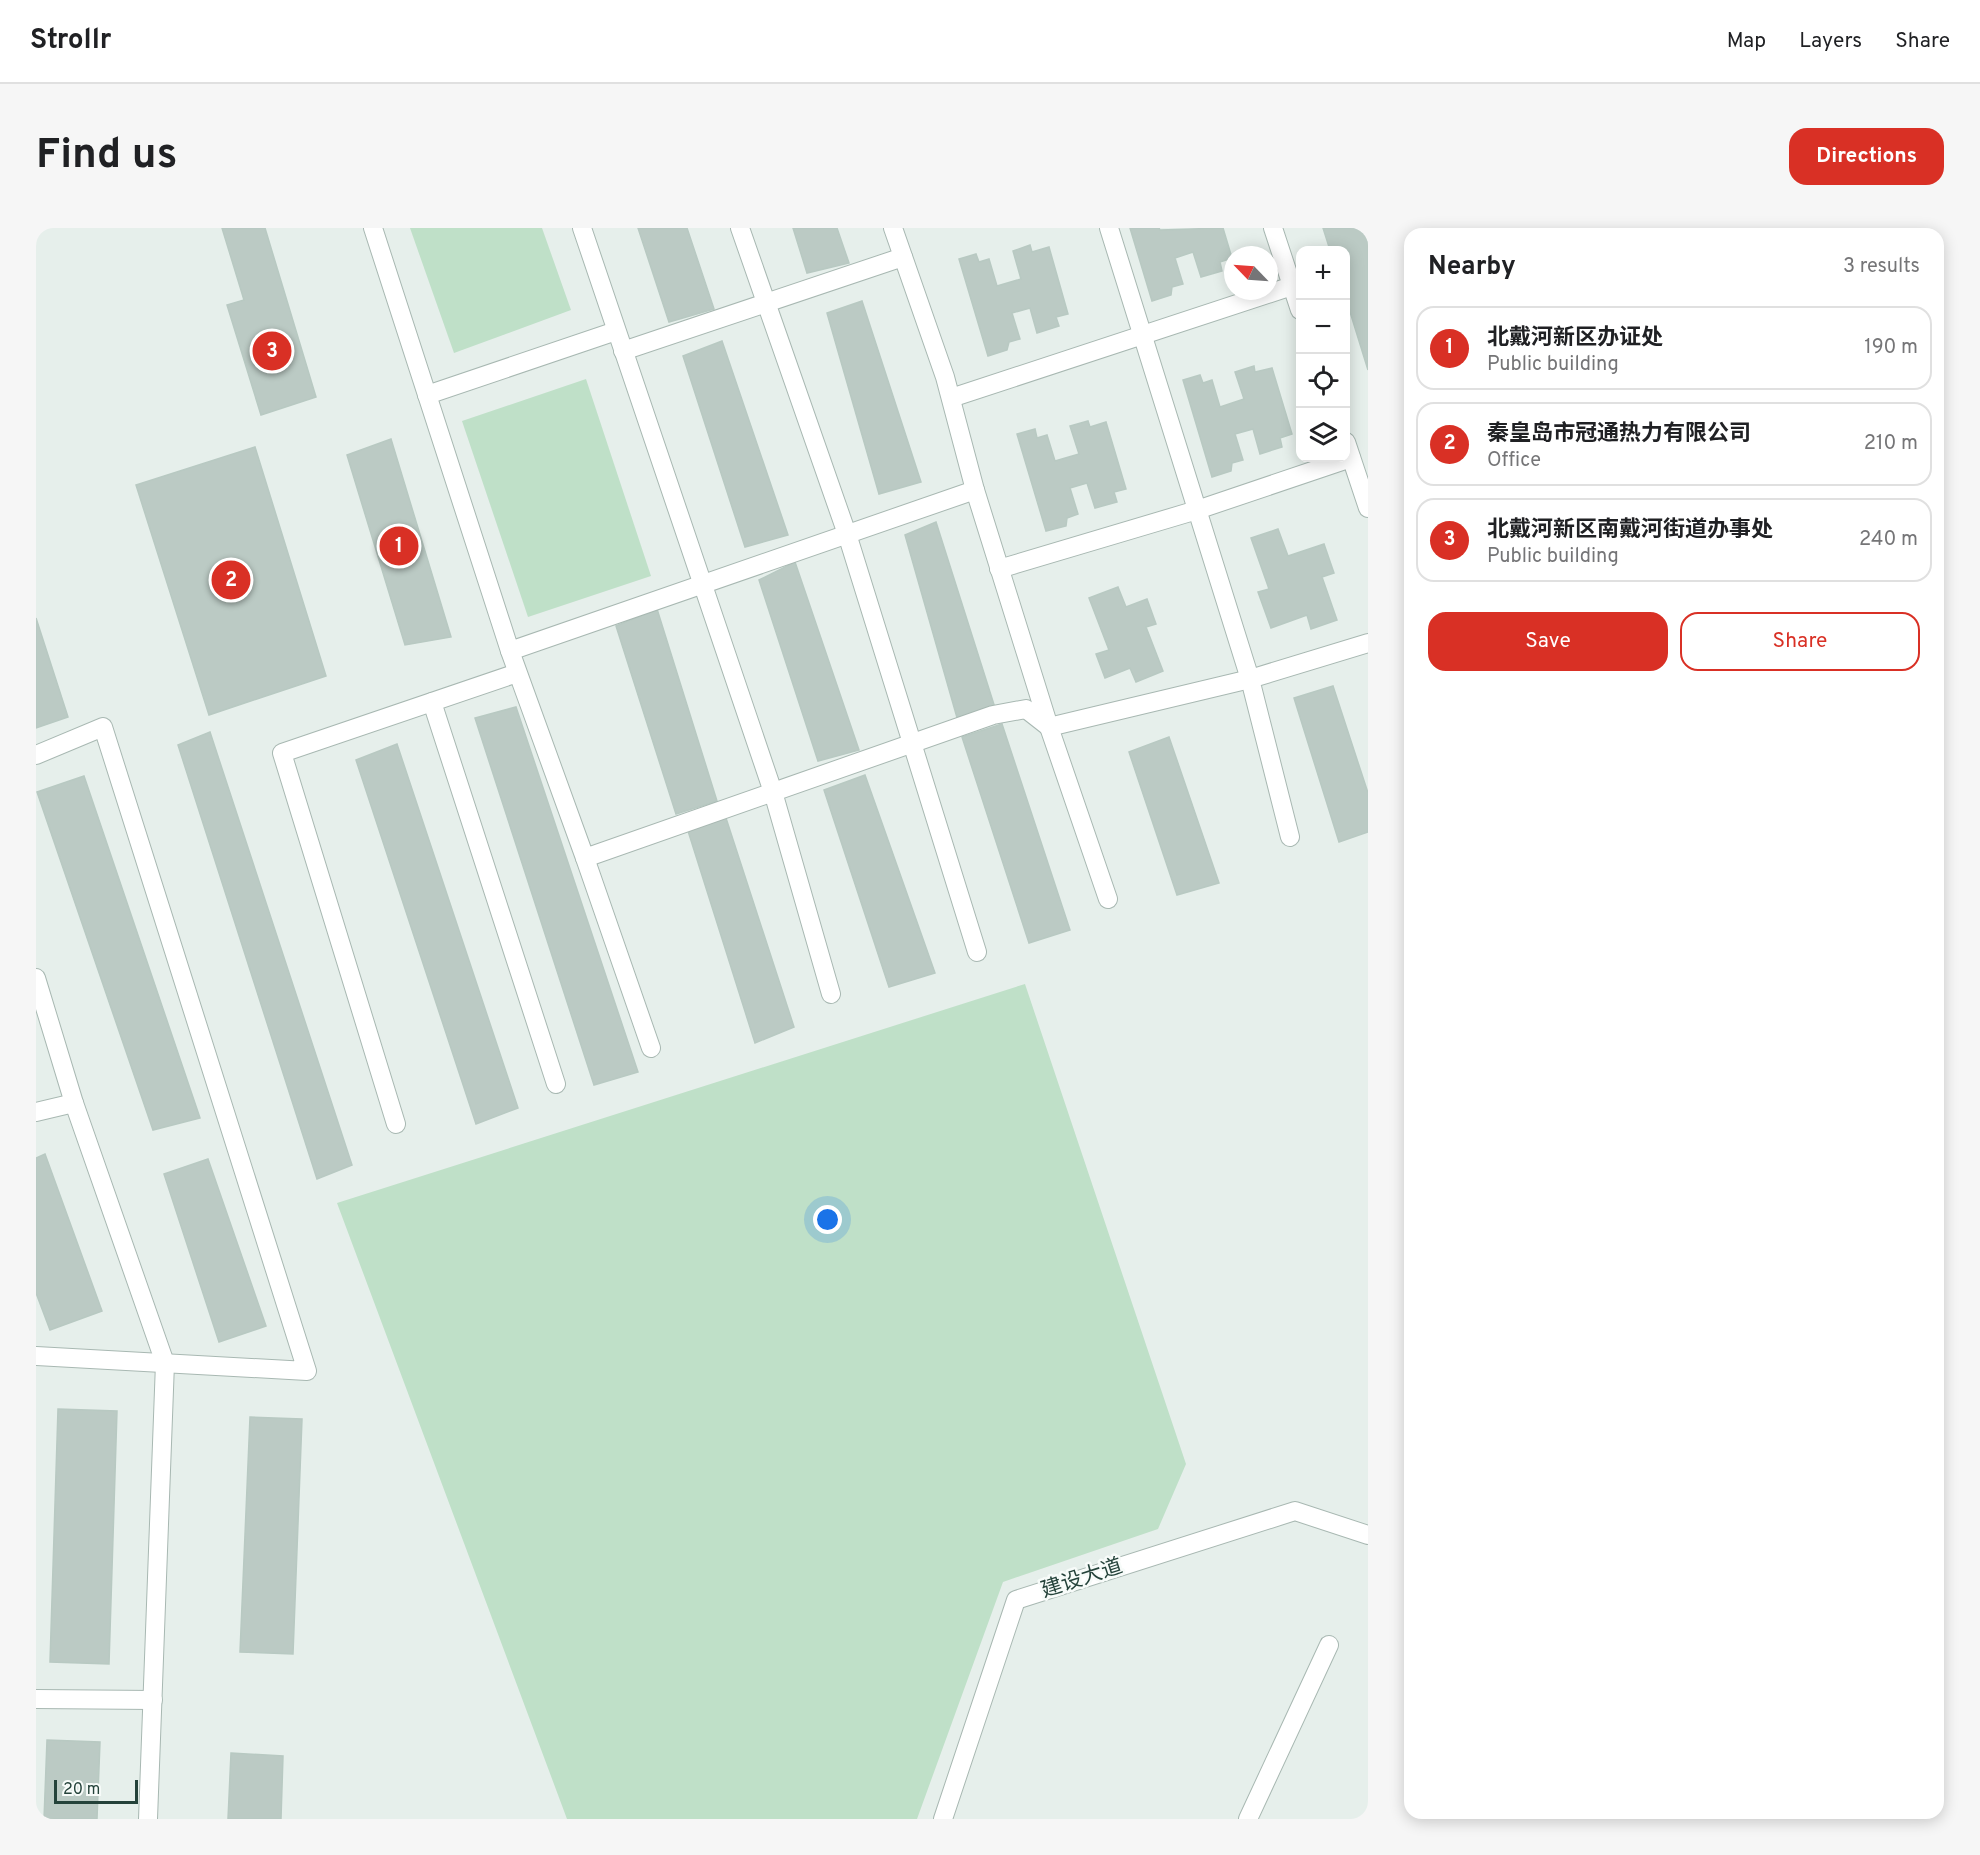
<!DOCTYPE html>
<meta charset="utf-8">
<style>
:root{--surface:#fff;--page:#f6f6f6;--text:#202124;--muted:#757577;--line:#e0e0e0;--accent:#d93025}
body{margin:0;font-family:Overpass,"Noto Sans SC",sans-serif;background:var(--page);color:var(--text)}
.controls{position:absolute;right:18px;top:18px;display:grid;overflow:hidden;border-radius:12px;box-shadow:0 3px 15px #0003}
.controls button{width:54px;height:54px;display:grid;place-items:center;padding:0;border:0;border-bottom:2px solid var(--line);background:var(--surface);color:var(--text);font:30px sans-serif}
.compass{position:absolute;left:1188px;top:18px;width:54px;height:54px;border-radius:50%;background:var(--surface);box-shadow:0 3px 15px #0003;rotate:295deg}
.scale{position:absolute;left:18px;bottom:15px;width:84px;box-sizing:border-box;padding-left:6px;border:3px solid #24423a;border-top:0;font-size:16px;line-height:21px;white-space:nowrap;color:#24423a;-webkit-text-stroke:4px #f7fbf9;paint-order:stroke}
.you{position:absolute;left:792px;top:992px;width:21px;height:21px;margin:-15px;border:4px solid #fff;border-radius:50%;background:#1a73e8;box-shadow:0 0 0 9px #1a73e833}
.badge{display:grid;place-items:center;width:39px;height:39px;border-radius:50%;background:var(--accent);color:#fff;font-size:20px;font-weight:700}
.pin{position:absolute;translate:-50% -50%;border:3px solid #fff;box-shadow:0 2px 6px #0006}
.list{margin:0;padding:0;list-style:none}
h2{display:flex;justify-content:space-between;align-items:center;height:78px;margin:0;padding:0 24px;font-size:26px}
h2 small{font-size:20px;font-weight:400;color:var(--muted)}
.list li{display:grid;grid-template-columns:39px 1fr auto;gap:18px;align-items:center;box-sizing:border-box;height:84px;margin:0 12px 12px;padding:0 12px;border:2px solid var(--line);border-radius:18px}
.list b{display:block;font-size:22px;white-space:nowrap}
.list p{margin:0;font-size:20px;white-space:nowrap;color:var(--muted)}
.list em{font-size:20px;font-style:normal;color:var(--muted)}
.actions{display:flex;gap:12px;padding:18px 24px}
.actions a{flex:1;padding:14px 0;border:2px solid var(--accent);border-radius:18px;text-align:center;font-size:21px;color:var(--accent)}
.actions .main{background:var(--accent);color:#fff}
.icon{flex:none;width:33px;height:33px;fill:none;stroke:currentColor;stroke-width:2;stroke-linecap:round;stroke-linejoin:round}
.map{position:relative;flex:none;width:1332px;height:1591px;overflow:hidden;border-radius:18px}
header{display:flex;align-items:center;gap:36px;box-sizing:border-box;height:84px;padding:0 30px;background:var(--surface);border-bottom:2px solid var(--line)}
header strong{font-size:28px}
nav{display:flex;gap:33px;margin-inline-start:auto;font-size:21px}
.intro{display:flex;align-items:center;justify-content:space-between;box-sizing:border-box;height:144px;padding:0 36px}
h1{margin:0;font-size:42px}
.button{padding:15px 27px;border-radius:18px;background:var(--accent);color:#fff;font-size:21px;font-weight:700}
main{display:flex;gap:36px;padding:0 36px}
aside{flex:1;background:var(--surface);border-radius:18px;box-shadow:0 3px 15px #0003}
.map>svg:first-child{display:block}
</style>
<header>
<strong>Strollr</strong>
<nav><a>Map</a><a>Layers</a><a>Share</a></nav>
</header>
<div class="intro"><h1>Find us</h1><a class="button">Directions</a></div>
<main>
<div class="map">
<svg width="1332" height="1591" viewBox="0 0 1332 1591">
<rect width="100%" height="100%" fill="#e6efeb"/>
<g fill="#bfe0c8">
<polygon points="374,0 506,0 535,82 418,125"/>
<polygon points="550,151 615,348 492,389 426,193"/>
<polygon points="989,756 1150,1236 1122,1301 967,1354 881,1591 531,1591 301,975"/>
</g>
<g fill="#bbcac4" stroke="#b8c9c2" stroke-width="1.5">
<polygon points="186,0 229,0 280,169 225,187 191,77 208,72"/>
<polygon points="602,0 651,0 678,81 633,94"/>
<polygon points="757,0 801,0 813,35 771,45"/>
<polygon points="1094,0 1123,0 1124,2 1187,0 1196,30 1184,34 1186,43 1165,49 1157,24 1139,30 1147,56 1136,59 1135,67 1116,73"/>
<polygon points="1287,0 1332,0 1332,142 1310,71 1310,22 1294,22"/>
<polygon points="994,17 996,24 1013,19 1032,86 1020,89 1023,98 1001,105 994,80 976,85 984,111 973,114 971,122 952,128 923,31 940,26 943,34 953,31 961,58 985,51 977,23"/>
<polygon points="826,73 885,254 843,266 791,85"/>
<polygon points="686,113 752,307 709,319 647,128"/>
<polygon points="1218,138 1219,144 1236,140 1256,206 1244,210 1246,219 1224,226 1217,201 1199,206 1207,232 1196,235 1195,243 1176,249 1147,152 1164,147 1167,155 1176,152 1184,179 1208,171 1199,144"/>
<polygon points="1052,193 1054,199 1070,194 1090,261 1078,264 1081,274 1059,280 1051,255 1034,260 1042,286 1031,290 1030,298 1010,303 981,206 999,201 1001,210 1011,207 1019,233 1043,226 1034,198"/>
<polygon points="355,211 415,409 369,417 311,227"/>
<polygon points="219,219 290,448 173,487 100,257"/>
<polygon points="900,294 960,483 922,493 869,307"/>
<polygon points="1242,301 1252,328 1288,316 1298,345 1286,349 1301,392 1275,401 1271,387 1235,400 1222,364 1233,361 1215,310"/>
<polygon points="759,334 823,522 782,533 723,352"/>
<polygon points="1082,359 1090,379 1111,371 1120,396 1110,399 1127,443 1100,454 1094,440 1069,450 1060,426 1073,422 1053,370"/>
<polygon points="621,381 681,573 640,586 580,398"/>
<polygon points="0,390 32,489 0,500"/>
<polygon points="1297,458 1332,565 1332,604 1303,614 1258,470"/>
<polygon points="480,479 602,844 558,857 439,490"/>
<polygon points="966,496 1034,702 993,715 926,509"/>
<polygon points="174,504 316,937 281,951 142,517"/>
<polygon points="1133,509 1183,655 1141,667 1093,524"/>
<polygon points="361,516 482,880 440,896 320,532"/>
<polygon points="829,547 899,745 853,759 788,562"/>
<polygon points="48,548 164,890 117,902 1,564"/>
<polygon points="689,587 758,799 719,815 652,603"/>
<polygon points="9,926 66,1083 14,1102 0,1065 0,930"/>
<polygon points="172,931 230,1098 183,1114 128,946"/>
<polygon points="22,1181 81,1183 73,1436 14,1434"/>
<polygon points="214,1189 266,1191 257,1426 204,1424"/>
<polygon points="11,1512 64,1514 61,1591 8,1591"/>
<polygon points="195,1525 247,1528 245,1591 192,1591"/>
</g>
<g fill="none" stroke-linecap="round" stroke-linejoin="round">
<g stroke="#a8b8b2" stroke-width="20">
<g id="minor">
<polyline points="337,0 474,423 939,262 909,149 857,0"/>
<polyline points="546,0 737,564 795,766"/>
<polyline points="704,0 811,306 941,724"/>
<polyline points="1237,0 1264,82"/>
<polyline points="587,123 867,29"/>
<polyline points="391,167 580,103"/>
<polyline points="915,170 1256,58"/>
<polyline points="1310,214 1332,280"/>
<polyline points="939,262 1013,499 1072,671"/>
<polyline points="963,341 1161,282 1315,230"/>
<polyline points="474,423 549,630 957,487 990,481 1013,499 1214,451 1073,0"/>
<polyline points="396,474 520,856"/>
<polyline points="0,527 67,499 271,1143 0,1128"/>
<polyline points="1254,609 1214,451 1332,415"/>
<polyline points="549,630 615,820"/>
<polyline points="0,750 38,875 0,884"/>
<polyline points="38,875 129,1135 112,1591"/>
<polyline points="360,896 246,525 481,445"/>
<polyline points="0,1471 117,1472"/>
<polyline points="907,1591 980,1372 1259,1283 1332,1307"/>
<polyline points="1212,1591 1293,1417"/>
</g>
</g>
<use href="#minor" stroke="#fff" stroke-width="18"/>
</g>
<g text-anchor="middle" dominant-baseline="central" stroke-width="5" stroke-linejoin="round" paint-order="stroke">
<g font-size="21" fill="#24423a" stroke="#f7fbf9">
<text transform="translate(1046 1351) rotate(-18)">建设大道</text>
</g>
</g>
</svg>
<div class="controls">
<button>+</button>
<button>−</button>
<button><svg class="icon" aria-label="locate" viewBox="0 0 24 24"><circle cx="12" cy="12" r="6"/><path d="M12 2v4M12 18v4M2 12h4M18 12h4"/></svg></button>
<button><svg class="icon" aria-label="layers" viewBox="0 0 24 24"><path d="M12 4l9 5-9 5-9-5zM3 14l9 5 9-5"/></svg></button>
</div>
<svg class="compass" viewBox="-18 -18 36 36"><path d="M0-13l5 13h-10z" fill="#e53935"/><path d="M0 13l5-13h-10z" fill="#757577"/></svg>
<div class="scale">20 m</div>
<div class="you"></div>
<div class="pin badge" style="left:363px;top:318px">1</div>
<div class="pin badge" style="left:195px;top:352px">2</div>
<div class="pin badge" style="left:236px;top:123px">3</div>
</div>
<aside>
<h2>Nearby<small>3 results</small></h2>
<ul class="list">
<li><span class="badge">1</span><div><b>北戴河新区办证处</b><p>Public building</p></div><em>190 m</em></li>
<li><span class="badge">2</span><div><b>秦皇岛市冠通热力有限公司</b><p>Office</p></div><em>210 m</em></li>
<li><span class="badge">3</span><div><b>北戴河新区南戴河街道办事处</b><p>Public building</p></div><em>240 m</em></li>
</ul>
<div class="actions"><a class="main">Save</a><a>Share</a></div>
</aside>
</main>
